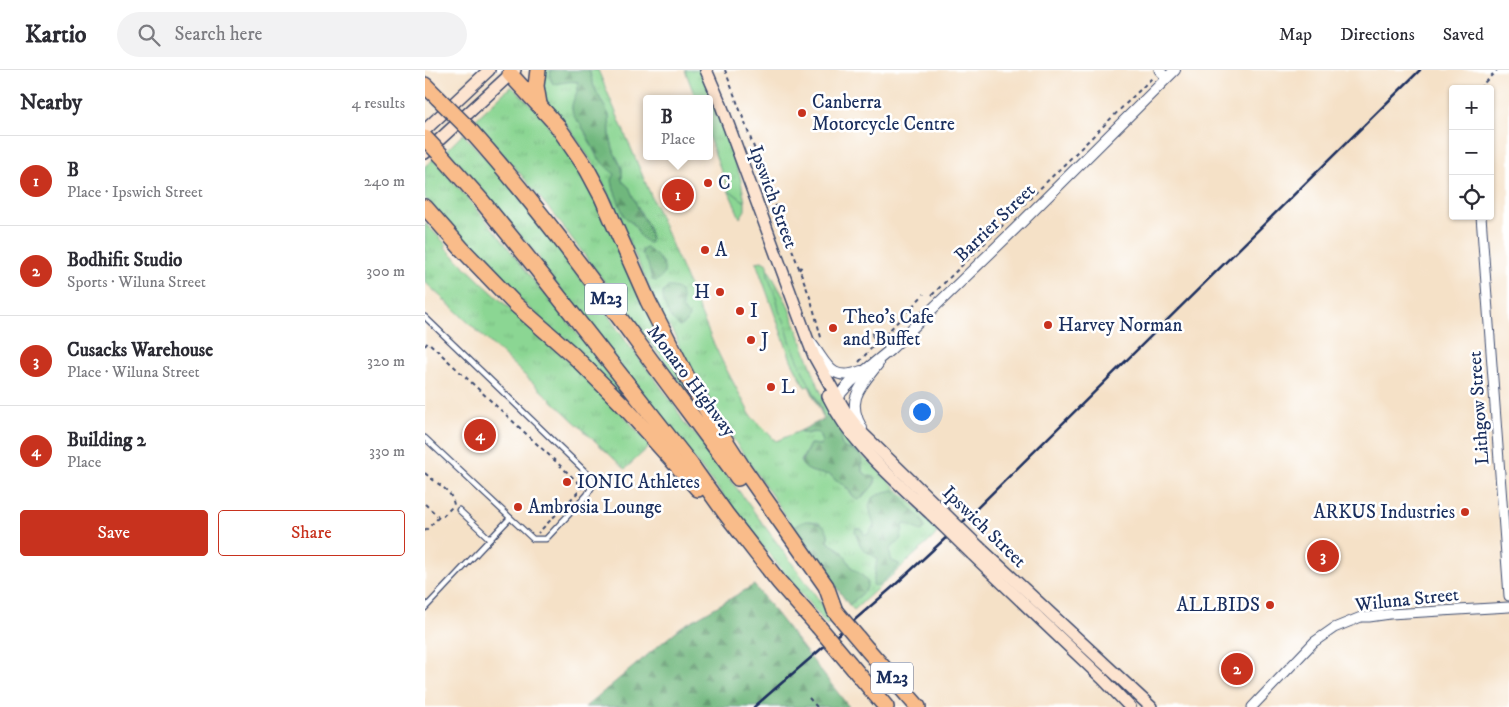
<!DOCTYPE html>
<meta charset="utf-8">
<style>
:root{--surface:#fff;--page:#f2f2f3;--text:#2b2b33;--muted:#7c7c81;--line:#e1e1e2;--accent:#c8321e}
body{margin:0;font-family:"IM FELL DW Pica",serif;background:var(--page);color:var(--text)}
.controls{position:absolute;right:15px;top:15px;display:grid;overflow:hidden;border-radius:5px;box-shadow:0 1px 4px #0004}
.controls button{width:45px;height:45px;display:grid;place-items:center;padding:0;border:0;border-bottom:1px solid var(--line);background:var(--surface);color:var(--text);font:25px sans-serif}
.you{position:absolute;left:496px;top:341px;width:18px;height:18px;margin:-12px;border:4px solid #fff;border-radius:50%;background:#1a73e8;box-shadow:0 0 0 8px #1a73e833}
.badge{display:grid;place-items:center;width:32px;height:32px;border-radius:50%;background:var(--accent);color:#fff;font-size:16px;font-weight:700}
.pin{position:absolute;translate:-50% -50%;border:2px solid #fff;box-shadow:0 1px 5px #0006}
.popup{position:absolute;left:218px;top:25px;width:70px;height:65px;box-sizing:border-box;display:grid;place-content:center;border-radius:5px;background:var(--surface);filter:drop-shadow(0 1px 4px #0005);font-size:16px;white-space:nowrap;color:var(--muted)}
.popup b{font-size:19px;color:var(--text)}
.popup::after{content:'';position:absolute;left:50%;top:100%;margin-left:-10px;border:10px solid transparent;border-top-color:var(--surface)}
.list{margin:0;padding:0;list-style:none}
h2{display:flex;justify-content:space-between;align-items:center;height:65px;margin:0;padding:0 20px;font-size:21px}
h2 small{font-size:16px;font-weight:400;color:var(--muted)}
.list li{display:grid;grid-template-columns:32px 1fr auto;gap:15px;align-items:center;box-sizing:border-box;height:90px;padding:0 20px;border-top:1px solid var(--line)}
.list b{display:block;font-size:19px;white-space:nowrap}
.list p{margin:0;font-size:16px;white-space:nowrap;color:var(--muted)}
.list em{font-size:16px;font-style:normal;color:var(--muted)}
.actions{display:flex;gap:10px;padding:15px 20px}
.actions a{flex:1;padding:11px 0;border:1px solid var(--accent);border-radius:5px;text-align:center;font-size:18px;color:var(--accent)}
.actions .main{background:var(--accent);color:#fff}
.icon{flex:none;width:28px;height:28px;fill:none;stroke:currentColor;stroke-width:2;stroke-linecap:round;stroke-linejoin:round}
.map{position:relative;flex:none;width:1084px;height:637px;overflow:hidden}
header{display:flex;align-items:center;gap:30px;box-sizing:border-box;height:70px;padding:0 25px;background:var(--surface);border-bottom:1px solid var(--line)}
header strong{font-size:24px}
nav{display:flex;gap:28px;margin-inline-start:auto;font-size:18px}
.search{width:350px;height:45px;background:var(--page);display:flex;align-items:center;gap:12px;box-sizing:border-box;padding:0 18px;border-radius:28px;color:var(--muted);font-size:19px}
main{display:flex}
aside{flex:1;background:var(--surface)}
.map>svg:first-child{display:block}
</style>
<header>
<strong>Kartio</strong>
<div class="search"><svg class="icon" aria-label="search" viewBox="0 0 24 24"><circle cx="10" cy="10" r="6"/><path d="M15 15l6 6"/></svg>Search here</div>
<nav><a>Map</a><a>Directions</a><a>Saved</a></nav>
</header>
<main>
<aside>
<h2>Nearby<small>4 results</small></h2>
<ul class="list">
<li><span class="badge">1</span><div><b>B</b><p>Place · Ipswich Street</p></div><em>240 m</em></li>
<li><span class="badge">2</span><div><b>Bodhifit Studio</b><p>Sports · Wiluna Street</p></div><em>300 m</em></li>
<li><span class="badge">3</span><div><b>Cusacks Warehouse</b><p>Place · Wiluna Street</p></div><em>320 m</em></li>
<li><span class="badge">4</span><div><b>Building 2</b><p>Place</p></div><em>330 m</em></li>
</ul>
<div class="actions"><a class="main">Save</a><a>Share</a></div>
</aside>
<div class="map">
<svg width="1084" height="637" viewBox="0 0 1084 637">
<defs>
<pattern id="grass-tufts" width="24" height="20" patternUnits="userSpaceOnUse" patternTransform="scale(1.25)"><rect width="24" height="20" fill="#8bd693"/><path d="M3 7l-1-3M5 7V3M7 7l1-3M15 17l-1-3M17 17v-4M19 17l1-3" fill="none" stroke="#77b881"/></pattern>
<pattern id="forest-firs" width="22" height="20" patternUnits="userSpaceOnUse" patternTransform="scale(1.25)"><rect width="22" height="20" fill="#70b77d"/><path d="M5 1l3.5 6h-7zM16 11l3.5 6h-7z" fill="#5b956a"/></pattern>
</defs>
<rect width="100%" height="100%" fill="#fff"/>
<filter id="ink" filterUnits="userSpaceOnUse"><feTurbulence type="fractalNoise" baseFrequency=".02" numOctaves="2"/><feDisplacementMap in="SourceGraphic" scale="10" xChannelSelector="R" yChannelSelector="G"/><feConvolveMatrix kernelMatrix="1 2 1 2 8 2 1 2 1" color-interpolation-filters="sRGB"/></filter>
<filter id="wash" filterUnits="userSpaceOnUse"><feTurbulence type="fractalNoise" baseFrequency=".0096" numOctaves="4" result="noise"/><feDisplacementMap in="SourceGraphic" scale="20" xChannelSelector="R" yChannelSelector="G"/><feGaussianBlur stdDeviation="1.12" result="paint"/><feColorMatrix in="noise" values="0 0 0 0 0 0 0 0 0 0 0 0 0 0 0 0 0 1.4 0 .05"/><feComposite in="paint" operator="in"/></filter>
<g filter="url(#wash)">
<rect width="100%" height="100%" fill="#f5e1c7"/>
<g fill="url(#grass-tufts)" stroke="#538278">
<path d="M 122,0 L 126,0 L 126,11 L 129,14 L 140,11 L 153,12 L 153,20 L 147,36 L 148,45 L 157,56 L 172,87 L 190,104 L 187,111 L 189,120 L 201,148 L 226,169 L 223,156 L 213,138 L 204,117 L 197,111 L 197,98 L 189,82 L 185,66 L 184,46 L 169,17 L 164,0 L 173,0 L 287,270 L 298,293 L 326,346 L 351,371 L 375,361 C 381,366 387,361 394,363 L 397,372 L 395,375 L 385,374 L 376,391 L 376,393 C 383,404 395,403 406,405 L 410,410 L 420,416 L 429,427 L 437,428 L 448,416 L 451,411 C 448,408 443,406 440,404 C 434,397 439,387 430,381 C 422,376 419,383 415,369 L 417,364 L 416,360 L 435,383 L 496,442 L 495,443 L 513,461 L 508,468 L 429,540 L 424,535 L 439,522 L 441,509 L 427,498 L 417,481 L 404,473 C 403,469 404,464 402,461 C 394,447 380,450 369,458 L 300,357 L 255,279 L 251,266 L 238,249 L 185,128 L 170,97 L 147,62 L 119,28 L 116,2 Z"/>
<polygon points="260,0 276,0 315,106 320,132 308,123 304,122 284,68 284,29 271,29"/>
<polygon points="86,16 115,43 162,109 267,329 131,147 87,94 48,52"/>
<polygon points="38,64 93,124 178,238 207,280 208,280 250,336 259,353 280,375 408,549 402,555 355,498 113,191 115,188 59,122 22,80"/>
<polygon points="9,89 75,167 119,224 121,224 226,357 68,203 0,128 0,96"/>
<path d="M 0,153 L 22,175 L 20,177 C 70,228 125,273 177,322 C 194,338 209,358 225,376 L 200,399 L 0,212 Z"/>
<path d="M 342,197 L 362,233 L 395,320 L 407,345 L 399,349 C 396,333 386,318 378,303 C 368,284 363,262 354,242 C 352,238 353,234 352,230 C 348,219 342,209 342,197 Z"/>
</g>
<g fill="url(#forest-firs)" stroke="#46736e">
<path d="M 126,0 L 164,0 L 169,17 L 184,45 L 185,67 L 189,82 L 197,98 L 197,111 L 204,117 L 213,138 L 223,156 L 226,169 L 225,173 L 223,173 L 215,166 L 208,153 L 204,151 L 199,146 L 189,120 L 187,110 L 190,104 C 169,90 168,73 156,55 C 152,50 147,46 147,39 C 146,29 155,22 153,12 C 144,10 136,14 128,14 L 125,7 Z"/>
<path d="M 221,178 C 228,182 242,193 239,203 C 239,206 234,209 231,211 L 227,210 L 223,194 L 217,184 L 218,179 Z"/>
<path d="M 243,217 C 259,217 257,225 257,238 L 264,246 L 262,252 L 255,257 C 245,249 237,236 238,222 Z"/>
<path d="M 407,345 L 417,362 C 411,385 428,374 436,387 C 438,392 435,399 439,403 C 442,406 447,406 451,408 L 448,416 L 434,430 L 432,430 L 420,416 L 410,410 L 406,405 C 395,403 383,404 376,393 L 385,374 L 395,375 L 397,372 L 394,363 L 388,362 L 382,364 L 375,361 Z"/>
<path d="M 469,420 C 477,424 479,433 486,438 C 492,444 498,449 500,458 L 497,461 C 490,460 486,454 479,454 L 475,471 C 466,479 462,476 467,491 L 474,494 L 474,496 L 455,514 L 449,516 L 448,514 L 452,489 C 449,485 446,485 442,482 C 435,478 432,468 430,461 L 431,458 L 437,459 L 439,464 L 442,465 L 449,456 L 444,436 L 447,428 L 459,422 Z"/>
<path d="M 381,451 C 390,451 401,454 403,464 C 403,467 403,470 404,473 L 417,481 L 427,498 L 438,506 L 442,511 L 442,517 L 439,522 L 424,535 L 369,458 L 375,453 Z"/>
<polygon points="329,515 424,637 160,637 256,557"/>
</g>
<g fill="#8bd693" stroke="#538278">
<polygon points="304,122 308,123 320,132 320,140 315,148"/>
<polygon points="337,191 342,194 343,206 352,230 354,241 359,250 365,271 379,304 385,315 398,344 399,349 384,316 380,317 366,290 331,192"/>
</g>
</g>
<g filter="url(#ink)">
<g fill="none" stroke-linecap="round" stroke-linejoin="round">
<g stroke="#3c4a6e" stroke-width="7">
<g id="service">
<polyline points="0,247 167,408 168,415 162,425 121,469 108,469 0,368"/>
<polyline points="450,265 465,280"/>
<polyline points="34,440 65,469"/>
<polyline points="0,538 85,448"/>
</g>
</g>
<g stroke="#3c4a6e" stroke-width="11">
<g id="minor">
<polyline points="734,0 742,8"/>
<polyline points="1056,146 1084,526"/>
<polyline points="827,637 889,572 909,558 936,547 944,547 965,544 1084,537"/>
</g>
</g>
<g stroke="#3c4a6e" stroke-width="12">
<g id="tertiary">
<path d="M 386,273 C 402,293 405,313 436,301"/>
<polyline points="413,330 416,323 426,312 465,280 590,159 750,0"/>
<path d="M 437,358 C 420,330 436,316 453,294"/>
</g>
</g>
<g stroke="#3c4a6e" stroke-width="14">
<g id="secondary">
<polyline points="281,0 296,35 382,268 389,286 408,320 422,344 436,362 514,438"/>
<polyline points="0,60 64,0"/>
<polyline points="0,83 90,0"/>
<path d="M 403,326 C 426,374 468,408 507,445"/>
<polyline points="554,477 726,637"/>
<polyline points="547,484 677,608 705,637"/>
</g>
</g>
<g stroke="#3c4a6e" stroke-width="18">
<g id="motorway">
<polyline points="113,0 111,16 114,34"/>
<polyline points="85,4 131,54 162,99 177,127 223,231 262,307 291,356 318,398 401,516 410,541"/>
<polyline points="0,15 13,28"/>
<path d="M 44,59 C 106,128 161,202 216,277 C 248,321 281,364 313,408"/>
<polyline points="16,85 56,130 112,199 266,395 301,444 354,512 393,556"/>
<polyline points="0,137 37,179 90,234 149,286 197,334 273,419"/>
<polyline points="442,579 493,637"/>
<polyline points="424,593 461,637"/>
</g>
</g>
<g stroke="#3c4a6e" stroke-width="2" stroke-dasharray="4 4" stroke-linecap="butt">
<polyline points="300,0 386,230 397,271"/>
<polyline points="1055,19 1058,14 1072,0"/>
<polyline points="374,200 378,195"/>
<polyline points="507,225 728,7"/>
<polyline points="460,265 499,224"/>
<polyline points="0,276 3,272 158,417 113,463"/>
<polyline points="434,292 451,273"/>
<path d="M 0,403 C 12,415 26,418 29,435 L 18,446 L 14,447 L 0,461"/>
<polyline points="0,434 13,446"/>
<polyline points="384,628 392,637"/>
</g>
<use href="#service" stroke="#fff" stroke-width="4.5"/>
<use href="#minor" stroke="#fff" stroke-width="9"/>
<use href="#tertiary" stroke="#fff" stroke-width="10"/>
<use href="#secondary" stroke="#fde4d0" stroke-width="11"/>
<use href="#motorway" stroke="#f9bc8a" stroke-width="15"/>
<polyline stroke="#1b2f5e" stroke-width="2.5" points="329,637 470,515 539,451 995,0"/>
<g stroke="#3c4a6e" stroke-width="14" stroke-linecap="butt">
<g id="secondary-bridge">
<polyline points="514,438 554,477"/>
<polyline points="507,445 547,484"/>
</g>
</g>
<g stroke="#3c4a6e" stroke-width="18" stroke-linecap="butt">
<g id="motorway-bridge">
<polyline points="13,28 44,59"/>
<polyline points="0,68 16,85"/>
<polyline points="410,541 442,579"/>
<polyline points="393,556 424,593"/>
</g>
</g>
<use href="#secondary-bridge" stroke="#fde4d0" stroke-width="11"/>
<use href="#motorway-bridge" stroke="#f9bc8a" stroke-width="15"/>
</g>
</g>
<g fill="#c8321e" stroke="#fff" stroke-width="2">
<circle cx="377" cy="43" r="5"/>
<circle cx="283" cy="113" r="5"/>
<circle cx="280" cy="180" r="5"/>
<circle cx="295" cy="222" r="5"/>
<circle cx="315" cy="241" r="5"/>
<circle cx="623" cy="255" r="5"/>
<circle cx="408" cy="258" r="5"/>
<circle cx="326" cy="270" r="5"/>
<circle cx="346" cy="317" r="5"/>
<circle cx="142" cy="412" r="5"/>
<circle cx="93" cy="437" r="5"/>
<circle cx="1040" cy="442" r="5"/>
<circle cx="845" cy="535" r="5"/>
</g>
<g text-anchor="middle" dominant-baseline="central" stroke-width="5" stroke-linejoin="round" paint-order="stroke">
<g fill="#fff" stroke="#5f6d8e" stroke-width="1">
<rect x="160" y="213.5" width="42" height="31" rx="4"/>
<rect x="446" y="592.5" width="42" height="31" rx="4"/>
</g>
<g font-size="18" font-weight="bold" fill="#1b2f5e">
<text x="181" y="229">M23</text>
<text x="467" y="608">M23</text>
</g>
<g font-size="19" fill="#1b2f5e" stroke="#fff" text-anchor="start">
<text x="387" y="32">Canberra<tspan x="387" dy="22">Motorcycle Centre</tspan></text>
<text x="293" y="113">C</text>
<text x="290" y="180">A</text>
<text x="285" y="222" text-anchor="end">H</text>
<text x="325" y="241">I</text>
<text x="418" y="247">Theo's Cafe<tspan x="418" dy="22">and Buffet</tspan></text>
<text x="633" y="255">Harvey Norman</text>
<text x="336" y="270">J</text>
<text x="356" y="317">L</text>
<text x="152" y="412">IONIC Athletes</text>
<text x="103" y="437">Ambrosia Lounge</text>
<text x="1030" y="442" text-anchor="end">ARKUS Industries</text>
<text x="835" y="535" text-anchor="end">ALLBIDS</text>
</g>
<g font-size="19" fill="#1b2f5e" stroke="#fff">
<text transform="translate(348 127) rotate(70)">Ipswich Street</text>
<text transform="translate(570 153) rotate(-44)">Barrier Street</text>
<text transform="translate(266 311) rotate(53)">Monaro Highway</text>
<text transform="translate(1054 338) rotate(-94)">Lithgow Street</text>
<text transform="translate(559 457) rotate(44)">Ipswich Street</text>
<text transform="translate(982 530) rotate(-6)">Wiluna Street</text>
</g>
</g>
</svg>
<div class="controls">
<button>+</button>
<button>−</button>
<button><svg class="icon" aria-label="locate" viewBox="0 0 24 24"><circle cx="12" cy="12" r="6"/><path d="M12 2v4M12 18v4M2 12h4M18 12h4"/></svg></button>
</div>
<div class="you"></div>
<div class="pin badge" style="left:253px;top:125px">1</div>
<div class="popup"><b>B</b>Place</div>
<div class="pin badge" style="left:812px;top:599px">2</div>
<div class="pin badge" style="left:898px;top:486px">3</div>
<div class="pin badge" style="left:55px;top:365px">4</div>
</div>
</main>
